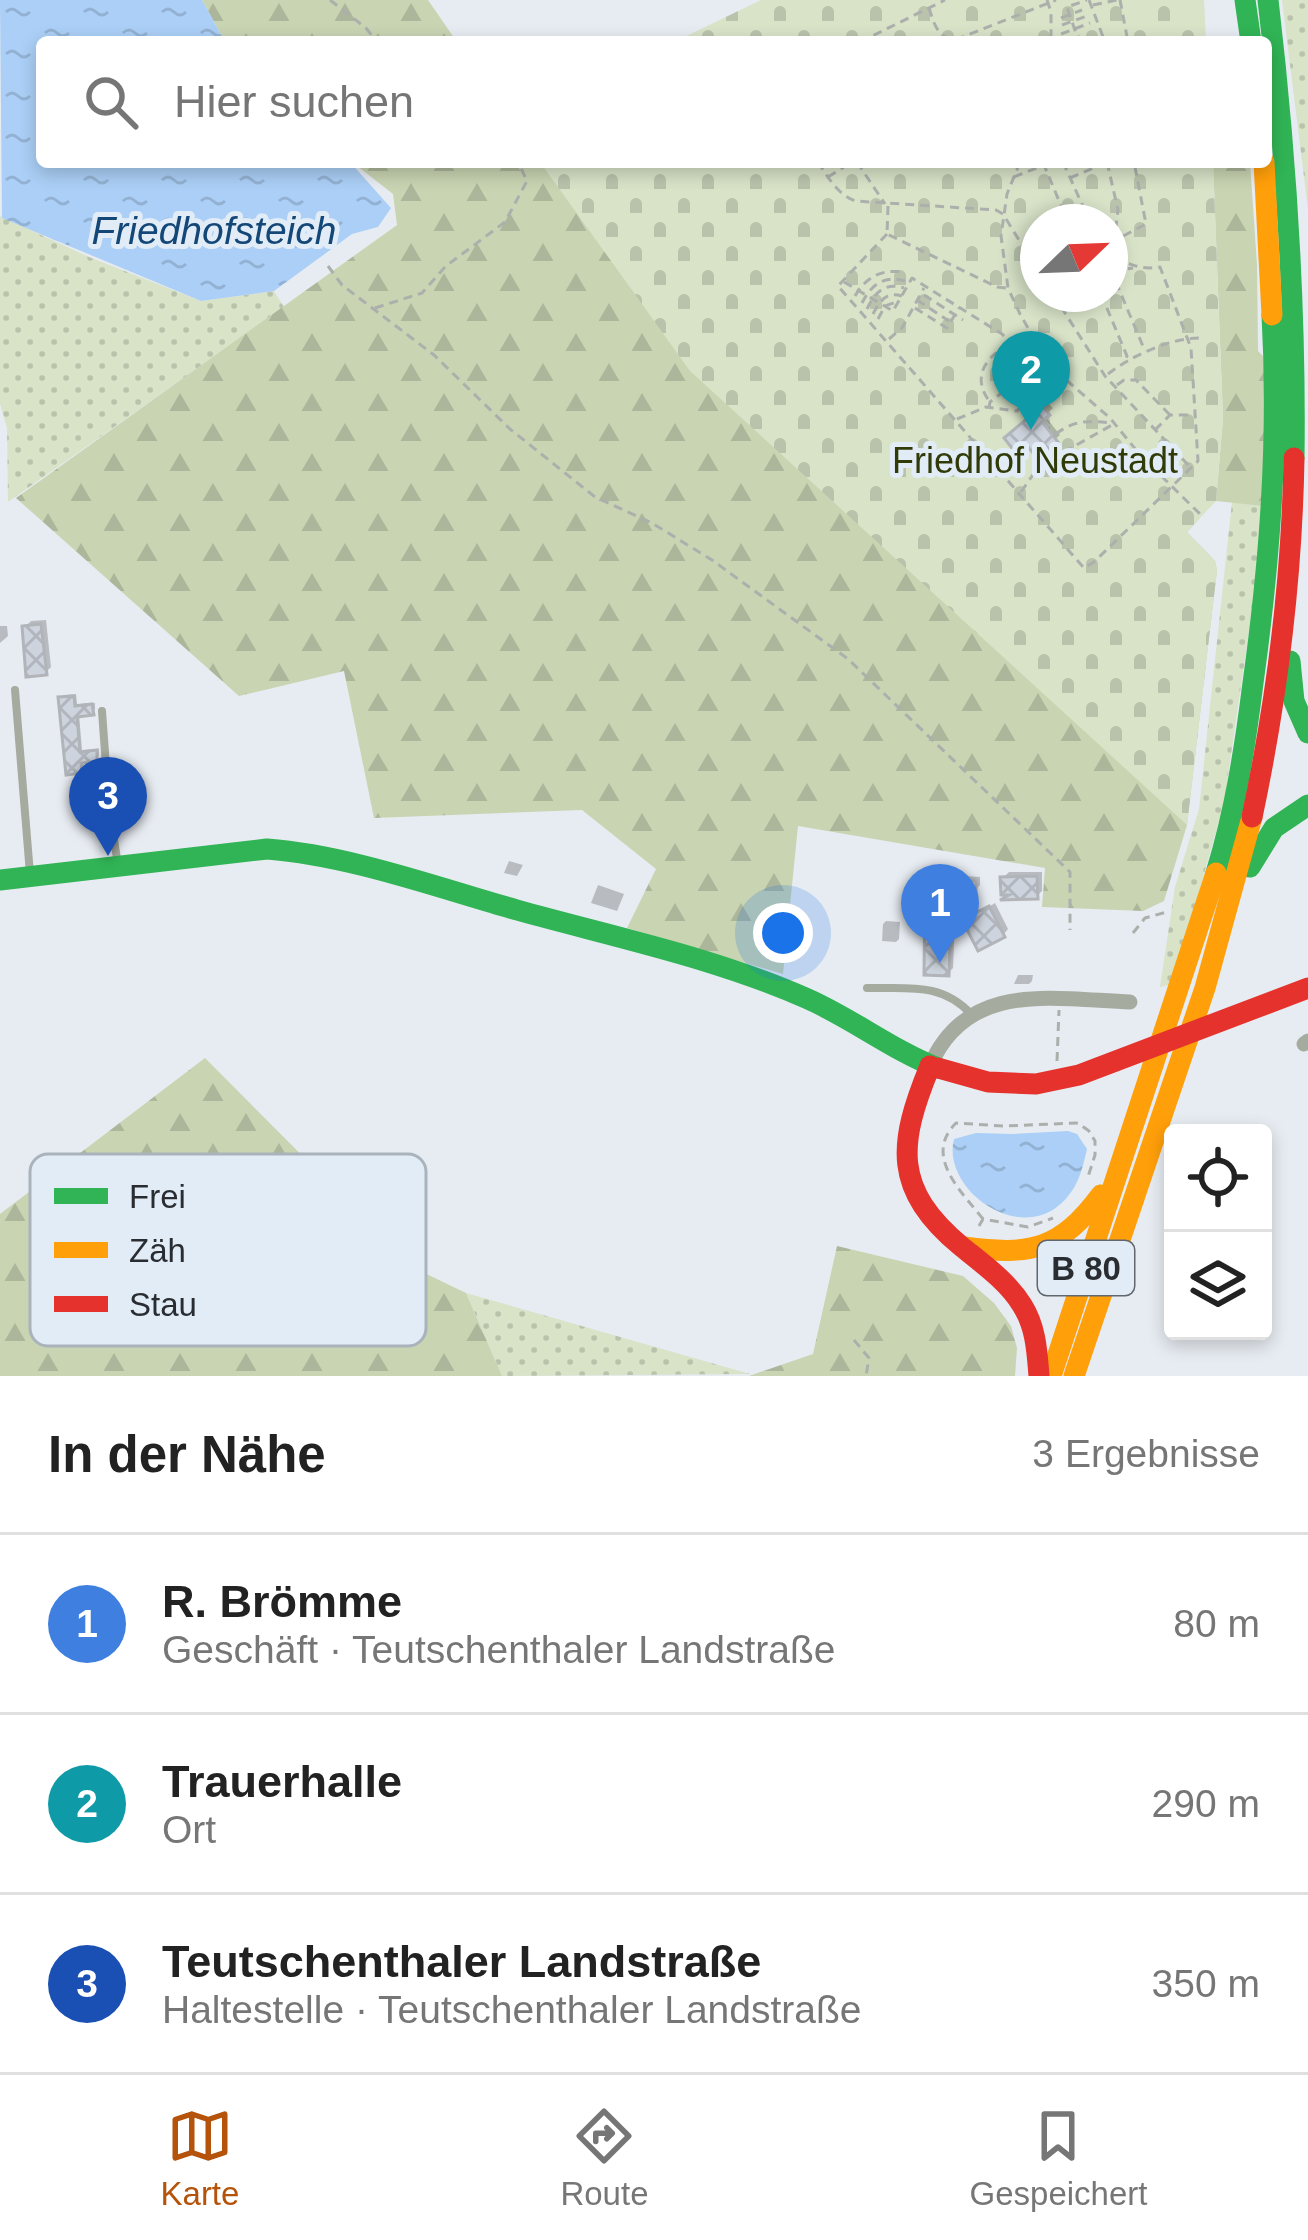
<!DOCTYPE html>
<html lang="de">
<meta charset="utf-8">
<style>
:root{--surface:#fff;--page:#f2f2f2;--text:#222;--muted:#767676;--line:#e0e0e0;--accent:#b45309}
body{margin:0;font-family:Arial,sans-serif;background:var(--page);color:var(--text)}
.controls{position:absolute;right:36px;bottom:36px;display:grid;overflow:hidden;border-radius:12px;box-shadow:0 6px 18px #0003}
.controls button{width:108px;height:108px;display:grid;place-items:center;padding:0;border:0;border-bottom:3px solid var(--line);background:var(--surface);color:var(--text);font:60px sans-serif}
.compass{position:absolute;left:1020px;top:204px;width:108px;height:108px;border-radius:50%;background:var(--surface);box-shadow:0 6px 18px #0003;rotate:67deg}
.you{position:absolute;left:783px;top:933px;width:42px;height:42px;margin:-30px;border:9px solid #fff;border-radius:50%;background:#1a73e8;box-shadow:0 0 0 18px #1a73e833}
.badge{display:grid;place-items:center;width:78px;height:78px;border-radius:50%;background:var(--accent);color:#fff;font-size:39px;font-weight:700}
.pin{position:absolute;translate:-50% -99px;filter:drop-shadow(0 3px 6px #0008)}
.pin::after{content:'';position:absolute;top:63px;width:42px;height:36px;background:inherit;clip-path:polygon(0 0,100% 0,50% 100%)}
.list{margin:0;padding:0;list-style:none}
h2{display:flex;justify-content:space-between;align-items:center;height:156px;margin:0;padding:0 48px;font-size:51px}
h2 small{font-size:39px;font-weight:400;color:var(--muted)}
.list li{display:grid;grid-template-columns:78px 1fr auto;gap:36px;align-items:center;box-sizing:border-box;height:180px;padding:0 48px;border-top:3px solid var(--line)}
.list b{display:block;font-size:45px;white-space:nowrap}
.list p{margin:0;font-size:39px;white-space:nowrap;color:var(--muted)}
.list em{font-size:39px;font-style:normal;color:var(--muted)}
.icon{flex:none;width:66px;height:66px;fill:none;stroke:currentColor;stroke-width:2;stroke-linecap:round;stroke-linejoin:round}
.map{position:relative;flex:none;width:1308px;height:1376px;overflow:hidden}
.search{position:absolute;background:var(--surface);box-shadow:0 6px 18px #0003;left:36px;right:36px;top:36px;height:132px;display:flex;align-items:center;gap:30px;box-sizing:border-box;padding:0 42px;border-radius:12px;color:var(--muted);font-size:45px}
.sheet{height:696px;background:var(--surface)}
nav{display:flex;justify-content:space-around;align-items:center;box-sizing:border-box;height:168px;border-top:3px solid var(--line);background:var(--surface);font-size:33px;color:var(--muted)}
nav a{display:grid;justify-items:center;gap:6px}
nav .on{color:var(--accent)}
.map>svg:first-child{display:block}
</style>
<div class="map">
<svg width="1308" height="1376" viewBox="0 0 1308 1376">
<defs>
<pattern id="grass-dots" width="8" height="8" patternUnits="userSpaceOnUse" patternTransform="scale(3)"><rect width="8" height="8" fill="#d8e3c8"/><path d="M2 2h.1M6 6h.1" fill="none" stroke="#b9c3ac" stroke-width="1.8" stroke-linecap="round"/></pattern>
<pattern id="forest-firs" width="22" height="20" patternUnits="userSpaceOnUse" patternTransform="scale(3)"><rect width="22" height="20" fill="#c8d4b2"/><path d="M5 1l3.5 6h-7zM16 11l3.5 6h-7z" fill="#acb69a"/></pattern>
<pattern id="cemetery-stones" width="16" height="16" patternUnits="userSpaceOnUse" patternTransform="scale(3)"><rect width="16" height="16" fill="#d8e3c8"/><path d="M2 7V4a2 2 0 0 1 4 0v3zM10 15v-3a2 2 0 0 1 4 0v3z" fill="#b9c3ac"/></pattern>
<pattern id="water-ripples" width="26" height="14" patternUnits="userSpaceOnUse" patternTransform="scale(3)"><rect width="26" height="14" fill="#abcff6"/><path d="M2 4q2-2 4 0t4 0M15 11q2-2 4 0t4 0" fill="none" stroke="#93b2d3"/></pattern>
<pattern id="building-cross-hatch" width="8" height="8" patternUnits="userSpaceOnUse" patternTransform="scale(3)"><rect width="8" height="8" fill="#ced4dd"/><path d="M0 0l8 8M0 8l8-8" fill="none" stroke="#b1b6be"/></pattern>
</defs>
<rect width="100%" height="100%" fill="#e7ecf2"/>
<g fill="url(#grass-dots)">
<polygon points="1282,0 1308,0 1308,209"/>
<polygon points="0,216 89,257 201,301 274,291 284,307 8,502 7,428 0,404"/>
<polygon points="1232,502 1263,506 1261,548 1224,803 1173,984 1160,987 1175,887 1199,809"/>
<polygon points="466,1293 750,1374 502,1376"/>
</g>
<g fill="url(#forest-firs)">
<polygon points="202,0 428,0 457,42 225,42"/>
<polygon points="352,162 813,162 1199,519 1187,532 1215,561 1217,570 1187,825 1164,901 1143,911 1042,907 1045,868 798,826 783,974 627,928 656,869 582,810 374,818 344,671 239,696 16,498 397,225 393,194"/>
<polygon points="1213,162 1250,162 1257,265 1258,351 1267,360 1263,506 1216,501 1223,418"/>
<polygon points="205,1058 414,1268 466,1293 502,1376 0,1376 0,1214"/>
<polygon points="837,1246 963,1276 994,1303 1011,1326 1017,1348 1015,1376 749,1376 813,1354"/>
</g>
<g fill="url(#cemetery-stones)" fill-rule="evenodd">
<polygon points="761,0 1204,0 1206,42 674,42"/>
<path d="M 540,162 L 1213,162 L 1223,418 L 1216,501 L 1187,532 L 1215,561 L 1217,570 L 1187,825 L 690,371 ZM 1038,222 L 1110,222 L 1110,294 L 1038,294 Z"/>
</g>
<g fill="url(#water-ripples)">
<polygon points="0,0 202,0 225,42 42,42 42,162 350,162 391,208 378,227 352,234 274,291 201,301 2,218"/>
<path d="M 1068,1131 L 1077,1134 L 1087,1149 C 1084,1162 1081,1175 1075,1186 C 1034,1257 940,1193 954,1139 L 976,1133 L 1013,1134 Z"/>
</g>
<g fill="#0003">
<polygon points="1048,403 1053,408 1045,416 1060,435 1038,455 1029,444 1008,438"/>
<polygon points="46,620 51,667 46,672 25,627 31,621"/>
<polygon points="0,626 7,626 8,636 0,643"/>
<polygon points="76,694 77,704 95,703 95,709 92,712 79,714 82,750 99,749 99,755 96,759 83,760 84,768 81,771 61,698 64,695"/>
<polygon points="509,861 523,865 517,876 504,873"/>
<polygon points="1009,872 1042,872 1042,891 1037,896 1011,893 1003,878"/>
<polygon points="952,875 980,877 980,885 975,890 953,888 945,895 944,919 955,919 953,968 948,973 928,887 933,882 947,882"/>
<polygon points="598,885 624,894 617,911 591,903"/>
<polygon points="995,903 1008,929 1003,935 965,921"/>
<polygon points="886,921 900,922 899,939 896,942 882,941 883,924"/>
<polygon points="1018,975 1033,975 1032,981 1029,984 1014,984"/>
</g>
<g fill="url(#building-cross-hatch)" stroke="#b1b4b9" stroke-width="3">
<polygon points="1042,406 1050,415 1042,422 1058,442 1038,459 1029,448 1019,457 1004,438"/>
<polygon points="41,624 47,675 26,677 22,626"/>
<polygon points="74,696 75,706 92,704 94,715 77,717 78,728 80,752 97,750 97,761 81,763 82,773 66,775 58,697"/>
<polygon points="1037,876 1038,899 1000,900 1009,895 1001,895 1000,877"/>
<polygon points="944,879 976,881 976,893 948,890 948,898 941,898 940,923 951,923 949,976 924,975 925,886 944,886"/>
<polygon points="989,906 1005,937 978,951 962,920"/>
</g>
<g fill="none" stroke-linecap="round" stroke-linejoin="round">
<g stroke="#acb0ac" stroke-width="3" stroke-dasharray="9 6" stroke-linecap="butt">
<polyline points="330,0 366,28 377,42"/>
<polyline points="1047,0 1051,12 1051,42"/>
<polyline points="1089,0 1105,42"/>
<polyline points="1120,0 1128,42"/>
<polyline points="1093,5 1117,0"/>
<path d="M 929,8 C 934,23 937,38 955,40 L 1056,0"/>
<polyline points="1061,18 1082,10"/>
<polyline points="1062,25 1087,16"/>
<polyline points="1061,34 1090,23"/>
<polyline points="860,42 945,0"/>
<polyline points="1074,42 1075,42"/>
<polyline points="1082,42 1083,39 1077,36 1067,7 1087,0"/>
<path d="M 818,162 C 828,177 837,194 855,201 L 996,210 L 1003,214 L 1038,271"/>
<polyline points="857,162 885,204"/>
<polyline points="1020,162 1007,194 1001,236 1008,288 1020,314 1049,365 1110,418 1141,456 1202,516"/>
<polyline points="1063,162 1090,222"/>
<polyline points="1107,162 1118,210 1116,226 1119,237"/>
<polyline points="828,177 852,162"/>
<polyline points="1014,177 1044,165 1068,222"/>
<polyline points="1070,178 1105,163"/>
<polyline points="888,206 887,234 997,287 1006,288"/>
<path d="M 887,234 L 838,286 L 1084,568 L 1094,562 L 1198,461 L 1191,348 L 1160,267 C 1134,271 1131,260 1110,261"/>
<polyline points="1110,243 1146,224 1134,162"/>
<polyline points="1027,250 1038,246"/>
<polyline points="328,266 342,285 434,355 510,429 595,497 652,523 712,560 848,659 1070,872 1070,930"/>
<polyline points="1110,268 1145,351"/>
<polyline points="1113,271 1133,268"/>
<polyline points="844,282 893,311 912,278 1002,334 1027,360 1045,364"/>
<polyline points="1053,294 1105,376 1190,467"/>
<polyline points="1101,294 1127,356 1124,362"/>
<polyline points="924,295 963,320"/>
<path d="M 855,296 C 866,277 881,269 903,272"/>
<polyline points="917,300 949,321"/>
<path d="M 862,303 C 872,283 886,274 908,282"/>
<polyline points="375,308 422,293 446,266 505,222 527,181 518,162"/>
<polyline points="915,308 947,328 959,308"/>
<path d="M 867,309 C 875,292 885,282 904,288"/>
<path d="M 873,314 C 880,301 886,291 902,296"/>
<polyline points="878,319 885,306 896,302"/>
<polyline points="889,339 902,328 924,288"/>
<path d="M 1108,374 C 1131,356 1170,338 1200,338"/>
<polyline points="1117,385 1124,380 1136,380 1170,415"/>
<polyline points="1034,395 1044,406"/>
<path d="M 989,408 L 990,402 L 1018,380 L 996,353 C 979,367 976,384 990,402"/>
<polyline points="957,419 986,407 1017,411 1052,370"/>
<polyline points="1044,420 1056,434 1054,437"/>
<polyline points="1155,430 1170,415 1194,415"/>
<path d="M 1056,434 C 1075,419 1090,421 1112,423"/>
<polyline points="1021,492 1039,466 1112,425"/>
<polyline points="1133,933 1145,918 1167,912"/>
<polyline points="1057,1061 1059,1010"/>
<path d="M 983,1219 C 961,1191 923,1156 956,1123 L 1003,1126 L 1078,1123 L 1089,1131 L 1095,1141 L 1095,1155 L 1087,1180"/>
<polyline points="979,1226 983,1219 1028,1227 1053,1218"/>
<polyline points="854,1340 869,1358 866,1376"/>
</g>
<g stroke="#a6aba0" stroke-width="8">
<polyline points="15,690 30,874"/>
<polyline points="102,711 109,808 118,865"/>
<path d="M 867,988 C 908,989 941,982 971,1014"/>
</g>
<g stroke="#a6aba0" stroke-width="15">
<polyline points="1304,1044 1308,1041"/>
<path d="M 930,1066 C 967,980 1053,999 1130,1002"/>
</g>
<g stroke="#30b455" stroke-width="21">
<polyline points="1245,0 1251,42"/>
<path d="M 1268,0 C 1286,153 1296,304 1294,458"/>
<polyline points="1290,661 1294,701 1308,733"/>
<polyline points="1250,867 1274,828 1308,805"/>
<path d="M 1216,873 C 1235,812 1245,747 1253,683 C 1270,560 1279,440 1272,315"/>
<path d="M 0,880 L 267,849 C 348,855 439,888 517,910 C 614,937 716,958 808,999 C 853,1019 892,1050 938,1068"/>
</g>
<g stroke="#ff9f0a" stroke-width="21">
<polyline points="1264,162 1272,315"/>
<path d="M 964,1247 C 1031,1256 1060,1250 1101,1195"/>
<polyline points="1051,1376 1216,873"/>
<polyline points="1074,1376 1205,988 1252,817"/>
</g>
<g stroke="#e5322d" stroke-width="21">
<path d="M 1252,817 C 1277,699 1292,579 1294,458"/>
<path d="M 930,1066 C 898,1144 892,1189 962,1247 C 983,1264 1008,1282 1022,1305 C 1036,1327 1037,1351 1039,1376"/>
<polyline points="938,1068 988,1082 1036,1084 1079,1075 1308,988"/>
</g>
</g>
<g text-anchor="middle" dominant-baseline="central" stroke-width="10" stroke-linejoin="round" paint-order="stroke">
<rect fill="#e2ecf7" stroke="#60666c" stroke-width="3" x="1038" y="1241" width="96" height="54" rx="9"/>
<g font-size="33" font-weight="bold" fill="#292d31">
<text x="1086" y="1268">B 80</text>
</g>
<g font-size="36" fill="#313b07" stroke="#e2ecf7">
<text x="1035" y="460">Friedhof Neustadt</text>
</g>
<g font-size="39" font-style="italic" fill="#134777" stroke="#e2ecf7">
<text x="214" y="230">Friedhofsteich</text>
</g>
</g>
<rect x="30" y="1154" width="396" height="192" rx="18" fill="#e2ecf7" stroke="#aab3bc" stroke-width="3"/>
<rect x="54" y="1188" width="54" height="16" fill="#30b455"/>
<rect x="54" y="1242" width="54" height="16" fill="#ff9f0a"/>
<rect x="54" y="1296" width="54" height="16" fill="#e5322d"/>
<g font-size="33" fill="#292d31">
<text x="129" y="1208">Frei</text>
<text x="129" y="1262">Zäh</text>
<text x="129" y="1316">Stau</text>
</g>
</svg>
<div class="controls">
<button><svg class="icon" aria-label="locate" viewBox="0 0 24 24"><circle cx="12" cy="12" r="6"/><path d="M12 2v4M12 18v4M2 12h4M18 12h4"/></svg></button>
<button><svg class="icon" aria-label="layers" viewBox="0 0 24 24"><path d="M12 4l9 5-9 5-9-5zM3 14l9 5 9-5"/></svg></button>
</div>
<svg class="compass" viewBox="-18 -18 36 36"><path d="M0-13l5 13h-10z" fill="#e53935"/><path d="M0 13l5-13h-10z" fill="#767676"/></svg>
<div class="you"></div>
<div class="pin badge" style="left:940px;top:963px;background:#3f7fe0">1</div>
<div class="pin badge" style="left:1031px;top:430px;background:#0f9aa8">2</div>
<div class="pin badge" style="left:108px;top:856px;background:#1a4fb4">3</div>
<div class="search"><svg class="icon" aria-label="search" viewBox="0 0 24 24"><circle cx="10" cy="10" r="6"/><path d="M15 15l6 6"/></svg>Hier suchen</div>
</div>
<section class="sheet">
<h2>In der Nähe<small>3 Ergebnisse</small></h2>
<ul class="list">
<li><span class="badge" style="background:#3f7fe0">1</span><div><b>R. Brömme</b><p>Geschäft · Teutschenthaler Landstraße</p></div><em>80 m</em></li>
<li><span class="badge" style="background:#0f9aa8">2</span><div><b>Trauerhalle</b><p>Ort</p></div><em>290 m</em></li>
<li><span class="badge" style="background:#1a4fb4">3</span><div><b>Teutschenthaler Landstraße</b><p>Haltestelle · Teutschenthaler Landstraße</p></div><em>350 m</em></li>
</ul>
</section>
<nav>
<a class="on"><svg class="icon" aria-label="map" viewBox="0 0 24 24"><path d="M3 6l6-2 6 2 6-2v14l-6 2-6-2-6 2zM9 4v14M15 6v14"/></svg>Karte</a>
<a><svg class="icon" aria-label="directions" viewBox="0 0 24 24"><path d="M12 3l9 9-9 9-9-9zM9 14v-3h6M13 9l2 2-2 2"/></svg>Route</a>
<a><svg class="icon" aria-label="saved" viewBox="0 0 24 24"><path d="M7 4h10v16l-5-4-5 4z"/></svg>Gespeichert</a>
</nav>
